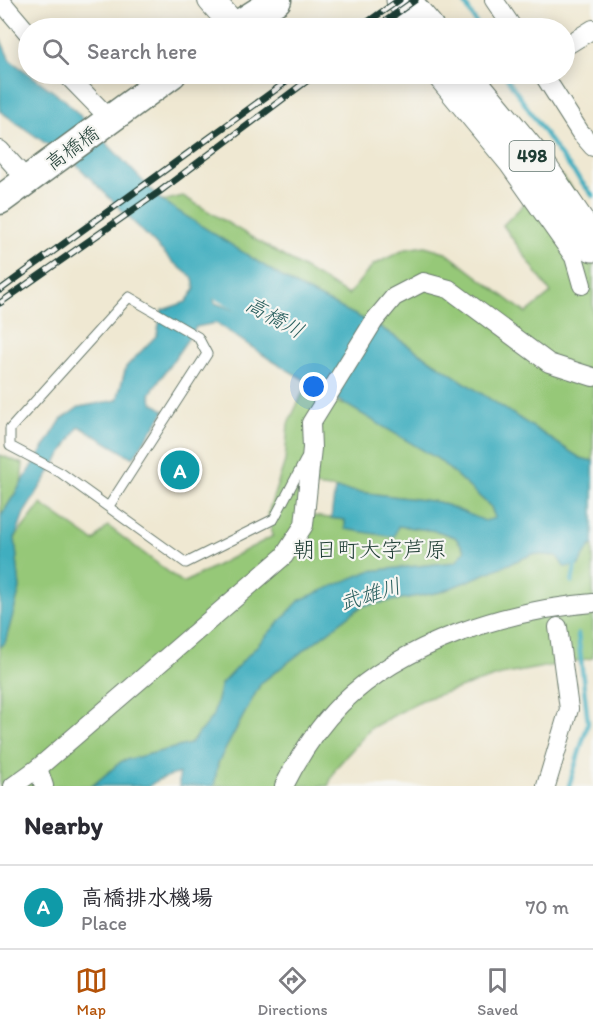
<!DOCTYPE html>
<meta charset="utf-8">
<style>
:root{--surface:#fff;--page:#f2f2f3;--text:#2b2b33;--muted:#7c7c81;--line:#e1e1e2;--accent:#b45309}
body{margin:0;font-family:Itim,"Klee One",sans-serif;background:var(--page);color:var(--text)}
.you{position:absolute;left:314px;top:387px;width:21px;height:21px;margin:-15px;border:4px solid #fff;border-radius:50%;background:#1a73e8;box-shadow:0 0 0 9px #1a73e833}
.badge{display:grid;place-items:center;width:39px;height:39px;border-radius:50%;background:var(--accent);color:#fff;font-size:20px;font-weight:700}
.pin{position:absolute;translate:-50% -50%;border:3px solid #fff;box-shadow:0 2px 6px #0006}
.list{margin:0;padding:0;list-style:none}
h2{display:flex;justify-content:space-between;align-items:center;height:78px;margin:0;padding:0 24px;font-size:26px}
h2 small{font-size:20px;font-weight:400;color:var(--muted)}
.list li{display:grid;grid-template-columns:39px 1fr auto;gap:18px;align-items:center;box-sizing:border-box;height:84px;padding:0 24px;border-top:2px solid var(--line)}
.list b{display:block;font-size:22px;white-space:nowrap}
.list p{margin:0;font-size:20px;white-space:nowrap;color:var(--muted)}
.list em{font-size:20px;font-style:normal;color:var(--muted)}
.icon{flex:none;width:33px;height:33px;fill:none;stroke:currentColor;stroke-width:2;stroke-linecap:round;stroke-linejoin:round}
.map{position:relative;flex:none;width:593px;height:786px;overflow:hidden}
.search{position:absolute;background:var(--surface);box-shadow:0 3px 15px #0003;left:18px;right:18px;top:18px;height:66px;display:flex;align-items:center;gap:15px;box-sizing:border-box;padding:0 21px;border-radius:33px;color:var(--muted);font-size:22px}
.sheet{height:162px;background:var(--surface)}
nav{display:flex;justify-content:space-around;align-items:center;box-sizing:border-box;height:84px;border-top:2px solid var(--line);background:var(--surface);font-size:16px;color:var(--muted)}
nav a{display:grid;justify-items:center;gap:3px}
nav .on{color:var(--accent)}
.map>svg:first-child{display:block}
</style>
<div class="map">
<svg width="593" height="786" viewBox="0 0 593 786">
<rect width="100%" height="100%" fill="#f6f6f2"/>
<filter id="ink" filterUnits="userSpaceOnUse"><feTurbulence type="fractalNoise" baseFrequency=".0167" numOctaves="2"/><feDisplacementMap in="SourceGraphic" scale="12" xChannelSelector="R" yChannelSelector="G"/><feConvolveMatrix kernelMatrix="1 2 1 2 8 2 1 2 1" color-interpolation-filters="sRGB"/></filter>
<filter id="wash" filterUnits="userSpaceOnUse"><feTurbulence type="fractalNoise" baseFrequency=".008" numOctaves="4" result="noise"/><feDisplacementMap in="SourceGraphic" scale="24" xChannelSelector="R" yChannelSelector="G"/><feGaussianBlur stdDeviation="1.35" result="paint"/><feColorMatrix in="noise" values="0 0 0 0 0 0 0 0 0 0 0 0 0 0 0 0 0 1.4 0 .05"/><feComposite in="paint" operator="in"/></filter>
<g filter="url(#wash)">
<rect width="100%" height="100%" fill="#efe8d2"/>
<g fill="#96c878" stroke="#5a8256" stroke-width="1.5">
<polygon points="562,176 593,215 593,461 580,458 383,329 293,284 162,201 183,196 348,295 373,265 406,249 425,246 445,252 526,313 551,293 503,225 530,198"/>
<polygon points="306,386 343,405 345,403 438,459 491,507 495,519 485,522 439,502 315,486 312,516 345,520 345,528 393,537 398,526 437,531 455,537 466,550 456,562 369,571 221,684 213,716 190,744 122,761 92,786 0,786 0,647 5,642 20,589 15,538 41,504 94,541 108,526 183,583 273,536 268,513 285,461 288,424"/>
<polygon points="0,455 23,464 21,484 1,516"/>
<polygon points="593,545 593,658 501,675 422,700 371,728 336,768 328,786 214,786 218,763 261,683 362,606 441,592 533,554 557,556"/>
</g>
<path fill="#41aebf" stroke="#30767a" stroke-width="1.5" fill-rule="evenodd" d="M 0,38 L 10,60 L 65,100 L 162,201 L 293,284 L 383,329 L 580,458 L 593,461 L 593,545 L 590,546 L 578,566 L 564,567 L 557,556 L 533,554 L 441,592 L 362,606 L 261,683 L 218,763 L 214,786 L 179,786 L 179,773 L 158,780 L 149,786 L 92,786 L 122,761 L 190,744 L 213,716 L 221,684 L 300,600 L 369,571 L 456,562 L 465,550 L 455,537 L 437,531 L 398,526 L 394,537 L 345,529 L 345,520 L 331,518 L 335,489 L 439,502 L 485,521 L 495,518 L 491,507 L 438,459 L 271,360 L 216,323 L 196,327 L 150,394 L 152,402 L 165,411 L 133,458 L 79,426 L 24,513 L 15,538 L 20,589 L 5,643 L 0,647 L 1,516 L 61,420 L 79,407 L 117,400 L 126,367 L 157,335 L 162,310 L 186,302 L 195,289 L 193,278 L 174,263 L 78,166 L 0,111 ZM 213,296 L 268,305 L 276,312 L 275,325 L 215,303 Z"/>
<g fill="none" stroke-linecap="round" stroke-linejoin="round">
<g stroke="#41aebf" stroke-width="4.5">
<polyline points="463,0 479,28"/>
<polyline points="248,74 254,82"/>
<polyline points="504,74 560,155 593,196"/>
<polyline points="572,582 576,561"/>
<polyline points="569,786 588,723 578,634"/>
</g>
<polyline stroke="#41aebf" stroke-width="28" points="213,282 309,336"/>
</g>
</g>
<g filter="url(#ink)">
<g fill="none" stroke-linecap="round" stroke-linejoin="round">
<g stroke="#68796b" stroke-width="11">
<polyline id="lane" points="109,506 207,354 198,337 129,297 10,429 10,446 61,473 186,563 274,519 305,460"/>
</g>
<g stroke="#68796b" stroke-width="20">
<g id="street">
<polyline points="0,0 28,33"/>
<polyline points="494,0 513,28"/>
<polyline points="564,47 593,29"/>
<polyline points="66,74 110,119"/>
<polyline points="434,74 509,165 574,257 582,285"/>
<polyline points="543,74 580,132 593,147"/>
<polyline points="0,150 27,180"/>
<polyline points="38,768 44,786"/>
<polyline points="13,786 38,768 284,556 304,525 312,448 311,423 374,321 394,297 423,282 449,289 549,363 593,377"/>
<path d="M 284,786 C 299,756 317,728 341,704 C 404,642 507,610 593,603"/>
<polyline points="546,786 569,709 558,627"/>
</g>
</g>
<g stroke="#68796b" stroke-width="28">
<polyline id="secondary" points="211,0 235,27"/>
</g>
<g stroke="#68796b" stroke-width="31">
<g id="primary">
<polyline points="233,28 277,0"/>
<polyline points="0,200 172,74"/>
</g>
</g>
<g stroke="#68796b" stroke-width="35">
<g id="highway">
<polyline points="403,0 427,28"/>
<polyline points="464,74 536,161 593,245"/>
</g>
</g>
<use href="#lane" stroke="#fff" stroke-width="9"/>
<use href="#street" stroke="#fff" stroke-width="18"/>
<use href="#secondary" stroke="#fff" stroke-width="26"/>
<use href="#primary" stroke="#fff" stroke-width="28"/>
<use href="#highway" stroke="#fff" stroke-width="33"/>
<g stroke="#1f3d34" stroke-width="7">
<g id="rail">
<polyline points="359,28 399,0"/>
<polyline points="376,28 415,0"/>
<polyline points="0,290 297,74"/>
<polyline points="0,303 159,192 316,74"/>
</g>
</g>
<use href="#rail" stroke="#f6f6f2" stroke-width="4.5" stroke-dasharray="14" stroke-linecap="butt"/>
</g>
</g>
<g text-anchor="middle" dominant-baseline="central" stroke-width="4.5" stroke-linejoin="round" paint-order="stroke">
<rect fill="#f6f6f2" stroke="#60746d" stroke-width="1.5" x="509.5" y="141" width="45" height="30" rx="4.5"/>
<g font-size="18" font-weight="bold" fill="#1f3d34">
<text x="532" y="156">498</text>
</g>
<g font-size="20" fill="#1f3d34" stroke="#f6f6f2">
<text transform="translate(72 148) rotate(-36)">高橋橋</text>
</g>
<g font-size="21" font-style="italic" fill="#295f5e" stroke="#f6f6f2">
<text transform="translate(275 317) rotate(29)">高橋川</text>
<text transform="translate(370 594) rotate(-17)">武雄川</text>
</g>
<g font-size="22" fill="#1f3d34" stroke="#f6f6f2">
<text x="370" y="549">朝日町大字芦原</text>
</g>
</g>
</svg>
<div class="you"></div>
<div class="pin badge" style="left:180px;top:470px;background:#0f9aa8">A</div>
<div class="search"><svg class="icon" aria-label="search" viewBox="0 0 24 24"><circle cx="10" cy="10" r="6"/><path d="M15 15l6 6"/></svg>Search here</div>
</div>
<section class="sheet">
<h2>Nearby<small></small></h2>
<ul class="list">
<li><span class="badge" style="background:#0f9aa8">A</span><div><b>高橋排水機場</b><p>Place</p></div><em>70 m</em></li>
</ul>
</section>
<nav>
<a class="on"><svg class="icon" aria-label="map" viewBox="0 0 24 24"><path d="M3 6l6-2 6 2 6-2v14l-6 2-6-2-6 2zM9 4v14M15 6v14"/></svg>Map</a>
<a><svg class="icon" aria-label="directions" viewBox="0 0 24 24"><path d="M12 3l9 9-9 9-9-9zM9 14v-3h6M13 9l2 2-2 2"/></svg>Directions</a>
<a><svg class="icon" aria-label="saved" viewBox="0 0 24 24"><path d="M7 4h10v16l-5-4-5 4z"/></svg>Saved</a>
</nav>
